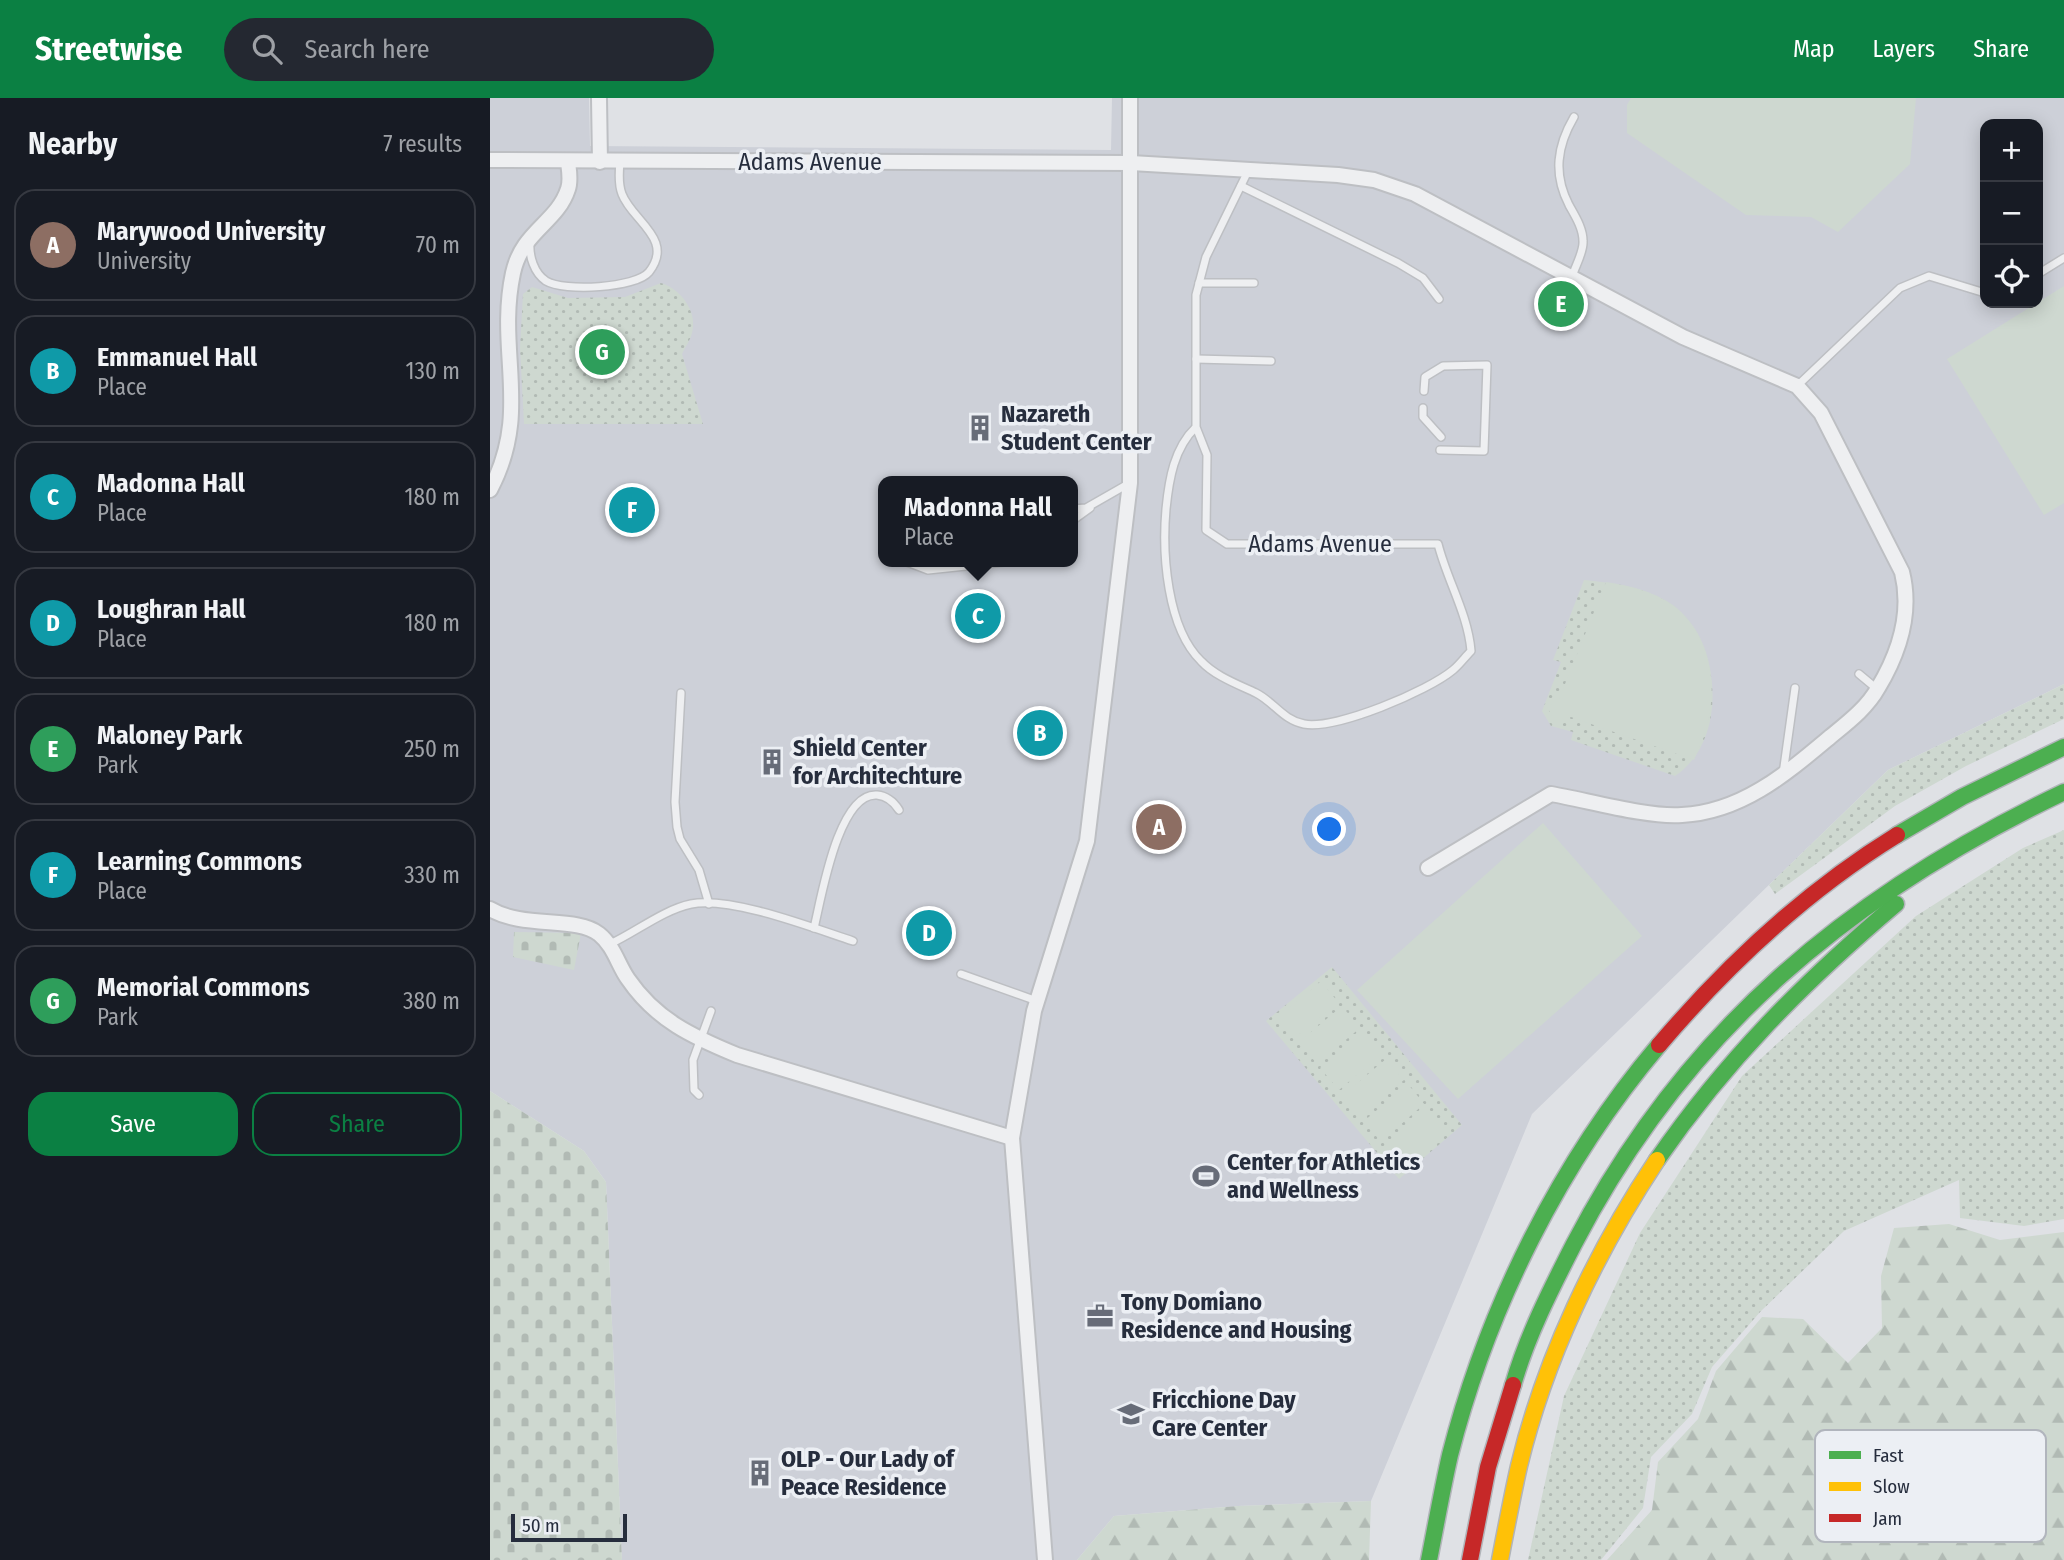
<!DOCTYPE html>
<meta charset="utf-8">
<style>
:root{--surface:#171b24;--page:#242831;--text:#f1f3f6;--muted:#9ea1a6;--line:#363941;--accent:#0b8043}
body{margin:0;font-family:"Fira Sans Condensed",sans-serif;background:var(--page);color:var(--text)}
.controls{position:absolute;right:21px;top:21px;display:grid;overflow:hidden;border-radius:14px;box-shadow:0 4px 18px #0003}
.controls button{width:63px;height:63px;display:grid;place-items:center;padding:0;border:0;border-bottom:2px solid var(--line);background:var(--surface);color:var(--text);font:35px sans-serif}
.scale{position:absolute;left:21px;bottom:18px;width:116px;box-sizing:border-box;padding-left:7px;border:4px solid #262d3d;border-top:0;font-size:19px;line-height:24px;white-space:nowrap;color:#262d3d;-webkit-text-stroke:5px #eceff4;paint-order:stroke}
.you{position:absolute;left:840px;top:732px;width:24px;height:24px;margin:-18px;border:5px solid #fff;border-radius:50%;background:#1a73e8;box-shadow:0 0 0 10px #1a73e833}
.badge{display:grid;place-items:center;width:46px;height:46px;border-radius:50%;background:var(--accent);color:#fff;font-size:23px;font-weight:700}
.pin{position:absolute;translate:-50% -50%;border:4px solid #fff;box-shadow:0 2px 7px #0006}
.popup{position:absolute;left:388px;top:378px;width:200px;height:91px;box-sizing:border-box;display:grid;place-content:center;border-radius:14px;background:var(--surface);filter:drop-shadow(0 2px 5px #0005);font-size:23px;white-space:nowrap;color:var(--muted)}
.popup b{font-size:26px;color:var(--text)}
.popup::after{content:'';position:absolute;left:50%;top:100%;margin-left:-14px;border:14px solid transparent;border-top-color:var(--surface)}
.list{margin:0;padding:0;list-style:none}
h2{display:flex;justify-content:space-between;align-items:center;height:91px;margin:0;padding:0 28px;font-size:30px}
h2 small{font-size:23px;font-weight:400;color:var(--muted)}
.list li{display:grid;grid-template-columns:46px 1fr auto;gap:21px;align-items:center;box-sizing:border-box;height:112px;margin:0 14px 14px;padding:0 14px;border:2px solid var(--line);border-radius:21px}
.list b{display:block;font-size:26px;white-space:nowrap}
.list p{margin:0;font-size:23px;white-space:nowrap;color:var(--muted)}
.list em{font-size:23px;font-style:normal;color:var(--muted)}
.actions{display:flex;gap:14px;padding:21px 28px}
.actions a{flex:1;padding:16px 0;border:2px solid var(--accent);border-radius:21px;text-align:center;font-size:24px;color:var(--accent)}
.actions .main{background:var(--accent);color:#fff}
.icon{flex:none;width:38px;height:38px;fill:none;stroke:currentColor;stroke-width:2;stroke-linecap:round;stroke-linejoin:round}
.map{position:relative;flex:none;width:1574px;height:1462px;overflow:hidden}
header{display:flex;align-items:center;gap:42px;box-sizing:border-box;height:98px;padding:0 35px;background:var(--accent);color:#fff}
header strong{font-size:33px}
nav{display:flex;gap:38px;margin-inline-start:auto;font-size:24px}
.search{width:490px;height:63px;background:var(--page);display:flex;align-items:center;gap:18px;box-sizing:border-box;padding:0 24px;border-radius:38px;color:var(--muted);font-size:26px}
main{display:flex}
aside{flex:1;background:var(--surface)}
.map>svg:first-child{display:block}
</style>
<header>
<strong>Streetwise</strong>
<div class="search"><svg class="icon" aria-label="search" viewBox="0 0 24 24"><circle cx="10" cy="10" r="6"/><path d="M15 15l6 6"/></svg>Search here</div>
<nav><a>Map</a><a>Layers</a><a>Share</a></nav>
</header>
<main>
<aside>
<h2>Nearby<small>7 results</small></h2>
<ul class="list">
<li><span class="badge" style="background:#8d6e63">A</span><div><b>Marywood University</b><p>University</p></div><em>70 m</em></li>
<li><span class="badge" style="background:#0f9aa8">B</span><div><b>Emmanuel Hall</b><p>Place</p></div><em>130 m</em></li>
<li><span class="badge" style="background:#0f9aa8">C</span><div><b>Madonna Hall</b><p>Place</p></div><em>180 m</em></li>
<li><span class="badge" style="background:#0f9aa8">D</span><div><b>Loughran Hall</b><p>Place</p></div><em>180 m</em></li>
<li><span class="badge" style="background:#2e9e5b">E</span><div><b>Maloney Park</b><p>Park</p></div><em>250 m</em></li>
<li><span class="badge" style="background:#0f9aa8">F</span><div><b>Learning Commons</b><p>Place</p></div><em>330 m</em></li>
<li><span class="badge" style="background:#2e9e5b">G</span><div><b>Memorial Commons</b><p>Park</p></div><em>380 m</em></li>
</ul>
<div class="actions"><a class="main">Save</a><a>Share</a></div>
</aside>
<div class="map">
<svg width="1574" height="1462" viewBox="0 0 1574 1462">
<defs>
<pattern id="grass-dots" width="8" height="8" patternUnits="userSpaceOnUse" patternTransform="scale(1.75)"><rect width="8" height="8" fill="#ced8d0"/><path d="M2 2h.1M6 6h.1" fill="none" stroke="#b1bab4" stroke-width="1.8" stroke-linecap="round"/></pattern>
<pattern id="forest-firs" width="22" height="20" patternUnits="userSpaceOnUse" patternTransform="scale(1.75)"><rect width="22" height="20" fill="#ced8d0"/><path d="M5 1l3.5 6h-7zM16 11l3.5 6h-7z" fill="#b1bab4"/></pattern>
<pattern id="cemetery-stones" width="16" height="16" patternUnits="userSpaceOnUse" patternTransform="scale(1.75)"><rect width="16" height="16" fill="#ced8d0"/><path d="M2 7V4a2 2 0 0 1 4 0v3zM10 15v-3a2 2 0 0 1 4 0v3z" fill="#b1bab4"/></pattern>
</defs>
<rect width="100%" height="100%" fill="#dfe1e5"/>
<path fill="#cdd0d8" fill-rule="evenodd" d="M 0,0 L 99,0 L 100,48 L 621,52 L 622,0 L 1574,0 L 1574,586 L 1398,672 L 1042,1016 L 881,1403 L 748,1408 L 624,1418 L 587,1462 L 132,1462 L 116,1084 L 94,1053 L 0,993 ZM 1495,26 L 1548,26 L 1548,205 L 1495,205 ZM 393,383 L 582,383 L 582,464 L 393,464 Z"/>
<g fill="url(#grass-dots)">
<path d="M 171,185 C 191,191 208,214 202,235 C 200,243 195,249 192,256 L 213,326 L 34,326 L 30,250 L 33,196 L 42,189 L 78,200 L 135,199 Z"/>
<path d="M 1094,482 C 1125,485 1157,489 1182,507 C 1232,544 1239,642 1185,678 L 1081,642 L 1083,634 L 1061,628 L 1052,613 L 1071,564 L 1063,562 Z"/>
<polygon points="1574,586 1574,621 1476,668 1405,708 1285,796 1279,787 1398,672"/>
<polygon points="1574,732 1574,1121 1534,1128 1470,1120 1469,1082 1354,1133 1271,1213 1222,1269 1202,1316 1161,1359 1153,1410 1111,1462 1038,1462 1074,1298 1150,1135 1252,978 1426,818 1533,750"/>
<polygon points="842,869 972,1027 909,1081 776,923"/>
</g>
<g fill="url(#forest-firs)">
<polygon points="1459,1126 1510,1142 1574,1134 1574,1462 1117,1462 1162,1412 1168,1364 1208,1321 1226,1273 1272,1219 1313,1221 1358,1265 1392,1230 1391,1178 1404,1130"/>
<polygon points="881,1403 879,1462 587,1462 624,1418 748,1408"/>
</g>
<g fill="url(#cemetery-stones)">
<polygon points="24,834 91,835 84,872 23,859"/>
<polygon points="0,993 94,1053 116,1084 132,1462 0,1462"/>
</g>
<g fill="#ced8d0">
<polygon points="1141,0 1426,0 1420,66 1348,134 1321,119 1256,117 1137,35 1137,7"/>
<polygon points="1574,188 1574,405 1554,417 1457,261"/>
<path d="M 1116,484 C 1139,488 1163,493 1183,507 C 1231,544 1230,613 1204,662 L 1081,619 L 1067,627 L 1057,609 L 1069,601 Z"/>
<polygon points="1053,725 1152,838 968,1001 867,892"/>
<polygon points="831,883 848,904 805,940 788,919"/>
<polygon points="852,908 870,930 827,966 809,944"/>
<polygon points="874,934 892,956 849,992 830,970"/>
<polygon points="896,961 914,982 870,1019 853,997"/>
<polygon points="918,986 934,1006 891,1044 874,1023"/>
<polygon points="938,1011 956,1033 913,1070 895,1048"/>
</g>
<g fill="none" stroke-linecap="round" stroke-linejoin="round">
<g stroke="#bdbfc3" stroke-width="10">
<g id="lane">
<polyline points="751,88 908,165 933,180 949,201"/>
<path d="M 40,145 C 39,158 44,175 56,183 C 74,194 146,190 159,174 C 185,141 142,123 132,96 C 128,86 129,74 130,64"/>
<polyline points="1548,176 1574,160"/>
<path d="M 1082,179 C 1085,168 1094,154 1093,143 C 1093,130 1085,118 1079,107 C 1063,76 1067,48 1084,19"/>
<polyline points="709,185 764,185"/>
<polyline points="706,261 781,263"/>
<polyline points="1307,288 1410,190 1439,178 1495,195"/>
<polyline points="934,293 935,279 953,268 997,267 994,353 950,352"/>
<polyline points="933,310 933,319 951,339"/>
<path d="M 706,329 C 684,350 679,381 676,411 C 672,456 677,530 711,563 C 725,578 747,586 766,595 C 784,604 793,622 814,626 C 846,632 938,593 963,572 C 970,566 975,559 981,553 C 978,516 957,482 948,446 L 737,446 L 716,432 L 717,357 L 706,329 L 706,197 L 716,159 L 759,71"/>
<polyline points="582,411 596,410 638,386"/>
<polyline points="582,423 600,410"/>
<polyline points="417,464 438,472 514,464"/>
<polyline points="1369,576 1387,591"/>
<polyline points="191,595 185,704 187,729 190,741 209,772 219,806"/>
<polyline points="1293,676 1305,590"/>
<path d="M 324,830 C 331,802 348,694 387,697 C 397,698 404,704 409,712"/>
<path d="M 120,846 C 146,834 173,812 201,806 C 241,798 323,830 363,843"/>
<polyline points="471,876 547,903"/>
<polyline points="209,997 204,992 203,962 221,913"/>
</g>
</g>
<g stroke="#bdbfc3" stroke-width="18">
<g id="street">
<polyline points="109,0 110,64"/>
<path d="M 0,62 L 641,65 L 848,77 L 884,82 L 925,96 L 1193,239 L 1307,288 L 1331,315 L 1412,474 C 1422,514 1409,555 1388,590 C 1377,610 1357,625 1340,639 C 1297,675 1252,714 1192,717 C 1159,720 1096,702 1061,696 L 938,770"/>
<path d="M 0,392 C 42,313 6,254 23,175 C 32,133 67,125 78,91 C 81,83 79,72 78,64"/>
<path d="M 0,811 C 33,831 86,818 109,836 C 124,848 128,867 138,881 C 166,922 203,939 247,957 L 522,1040"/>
<polyline points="555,1462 522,1040 544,913 597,743 640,385 640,0"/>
</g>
</g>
<g stroke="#b1b4b9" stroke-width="19">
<g id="fast">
<polyline points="1407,737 1472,699 1574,649"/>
<path d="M 1167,1062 C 1236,962 1314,884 1406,806"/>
<path d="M 1023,1287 C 1037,1238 1061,1191 1084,1146 C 1195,932 1359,797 1574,694"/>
<path d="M 939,1462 C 946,1427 952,1392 960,1357 C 998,1209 1070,1064 1169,947"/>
</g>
</g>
<g stroke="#b1b4b9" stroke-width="19">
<path id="slow" d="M 1010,1462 C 1016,1431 1022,1399 1029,1368 C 1055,1260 1106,1154 1167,1062"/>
</g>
<g stroke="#b1b4b9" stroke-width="19">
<g id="jam">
<path d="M 1169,947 C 1238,866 1316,793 1407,737"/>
<polyline points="980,1462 998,1369 1023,1287"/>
</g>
</g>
<use href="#lane" stroke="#eeeff1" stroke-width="7"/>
<use href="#street" stroke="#eeeff1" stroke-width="14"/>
<use href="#fast" stroke="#4caf50" stroke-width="16"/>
<use href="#slow" stroke="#ffc107" stroke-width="16"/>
<use href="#jam" stroke="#c62828" stroke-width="16"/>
</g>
<defs>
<g id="building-bare" transform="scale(2.1)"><path d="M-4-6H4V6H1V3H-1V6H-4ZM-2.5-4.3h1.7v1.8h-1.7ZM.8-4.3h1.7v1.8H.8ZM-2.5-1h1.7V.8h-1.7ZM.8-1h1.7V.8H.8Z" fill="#676c78" stroke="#eceff4" stroke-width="2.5" paint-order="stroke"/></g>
<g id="stadium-bare" transform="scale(2.1)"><path d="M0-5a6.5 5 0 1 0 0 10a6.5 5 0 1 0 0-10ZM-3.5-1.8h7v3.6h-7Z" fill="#676c78" stroke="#eceff4" stroke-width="2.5" paint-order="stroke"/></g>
<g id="office-bare" transform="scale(2.1)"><path d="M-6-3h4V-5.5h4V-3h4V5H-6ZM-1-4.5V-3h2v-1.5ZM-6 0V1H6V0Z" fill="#676c78" stroke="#eceff4" stroke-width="2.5" paint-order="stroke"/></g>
<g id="school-bare" transform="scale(2.1)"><path d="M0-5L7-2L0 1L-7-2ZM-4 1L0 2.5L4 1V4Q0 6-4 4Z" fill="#676c78" stroke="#eceff4" stroke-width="2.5" paint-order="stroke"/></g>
</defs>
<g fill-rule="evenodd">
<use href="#building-bare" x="490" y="330"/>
<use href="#building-bare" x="282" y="664"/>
<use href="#stadium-bare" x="716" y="1078"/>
<use href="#office-bare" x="610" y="1218"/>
<use href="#school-bare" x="641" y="1316"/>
<use href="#building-bare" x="270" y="1375"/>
</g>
<g text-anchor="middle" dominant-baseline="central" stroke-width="7" stroke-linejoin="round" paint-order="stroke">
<g font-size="24" fill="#262d3d" stroke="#eceff4">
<text x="320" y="64">Adams Avenue</text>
<text x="830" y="446">Adams Avenue</text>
</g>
<g font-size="24" font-weight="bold" fill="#262d3d" stroke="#eceff4" text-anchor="start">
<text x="511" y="316">Nazareth<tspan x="511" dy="28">Student Center</tspan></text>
<text x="303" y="650">Shield Center<tspan x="303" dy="28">for Architechture</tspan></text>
<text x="737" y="1064">Center for Athletics<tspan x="737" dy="28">and Wellness</tspan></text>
<text x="631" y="1204">Tony Domiano<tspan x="631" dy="28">Residence and Housing</tspan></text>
<text x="662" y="1302">Fricchione Day<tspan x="662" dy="28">Care Center</tspan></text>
<text x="291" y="1361">OLP - Our Lady of<tspan x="291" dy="28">Peace Residence</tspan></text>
</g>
</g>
<rect x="1325" y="1332" width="231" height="112" rx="10" fill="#eceff4" stroke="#b1b5bd" stroke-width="2"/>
<rect x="1339" y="1353" width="32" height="8" fill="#4caf50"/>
<rect x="1339" y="1384" width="32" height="9" fill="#ffc107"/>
<rect x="1339" y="1416" width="32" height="8" fill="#c62828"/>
<g font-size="19" fill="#262d3d">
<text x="1383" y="1364">Fast</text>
<text x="1383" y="1395">Slow</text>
<text x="1383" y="1427">Jam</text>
</g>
</svg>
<div class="controls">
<button>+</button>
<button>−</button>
<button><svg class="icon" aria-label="locate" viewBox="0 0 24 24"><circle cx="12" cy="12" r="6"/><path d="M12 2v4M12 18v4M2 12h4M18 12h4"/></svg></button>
</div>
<div class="scale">50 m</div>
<div class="you"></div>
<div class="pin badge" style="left:669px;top:729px;background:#8d6e63">A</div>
<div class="pin badge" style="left:550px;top:635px;background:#0f9aa8">B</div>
<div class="pin badge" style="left:488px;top:518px;background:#0f9aa8">C</div>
<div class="popup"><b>Madonna Hall</b>Place</div>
<div class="pin badge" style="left:439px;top:835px;background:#0f9aa8">D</div>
<div class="pin badge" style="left:1071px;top:206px;background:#2e9e5b">E</div>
<div class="pin badge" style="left:142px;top:412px;background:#0f9aa8">F</div>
<div class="pin badge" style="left:112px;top:254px;background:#2e9e5b">G</div>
</div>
</main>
